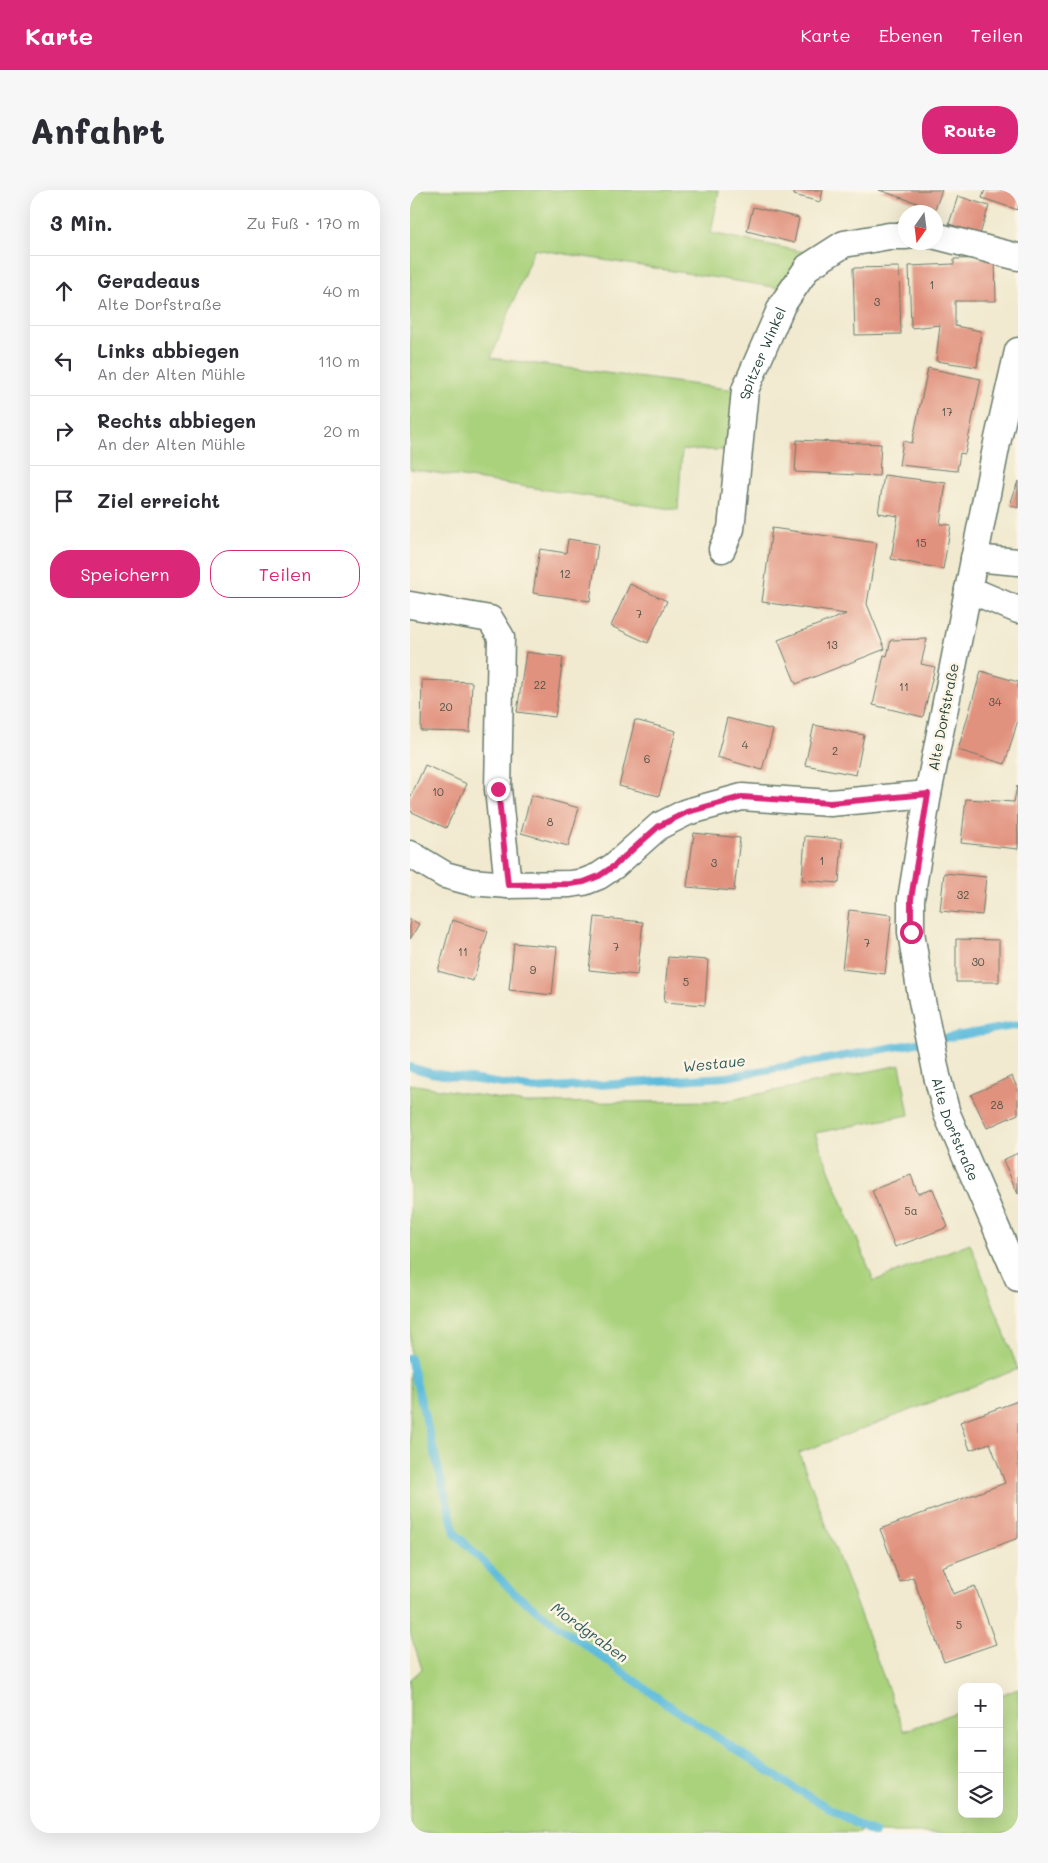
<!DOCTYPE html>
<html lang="de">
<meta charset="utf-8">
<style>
:root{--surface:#fff;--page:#f7f7f7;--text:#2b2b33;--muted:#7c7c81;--line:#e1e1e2;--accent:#db2777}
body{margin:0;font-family:Mali,sans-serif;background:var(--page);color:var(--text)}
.controls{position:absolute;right:15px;bottom:15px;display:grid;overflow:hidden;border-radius:10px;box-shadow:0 5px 20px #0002}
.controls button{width:45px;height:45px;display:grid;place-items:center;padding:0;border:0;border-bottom:1px solid var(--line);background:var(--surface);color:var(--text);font:25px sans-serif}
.compass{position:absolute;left:488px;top:15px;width:45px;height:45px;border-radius:50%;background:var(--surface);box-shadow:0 5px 20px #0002;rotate:194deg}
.stop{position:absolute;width:15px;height:15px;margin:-11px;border:4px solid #db2777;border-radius:50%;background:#fff}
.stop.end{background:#db2777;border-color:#fff;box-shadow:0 1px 5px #0008}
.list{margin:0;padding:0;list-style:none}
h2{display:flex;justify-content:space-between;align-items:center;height:65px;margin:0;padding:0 20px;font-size:21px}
h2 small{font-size:16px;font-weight:400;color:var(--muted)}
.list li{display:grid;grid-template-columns:32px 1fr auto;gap:15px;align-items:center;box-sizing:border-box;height:70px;padding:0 20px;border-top:1px solid var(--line)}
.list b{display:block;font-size:19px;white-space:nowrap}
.list p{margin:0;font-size:16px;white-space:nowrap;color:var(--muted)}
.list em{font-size:16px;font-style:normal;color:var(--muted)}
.actions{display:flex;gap:10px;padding:15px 20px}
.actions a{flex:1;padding:11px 0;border:1px solid var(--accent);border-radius:20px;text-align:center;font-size:18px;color:var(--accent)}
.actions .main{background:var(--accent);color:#fff}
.icon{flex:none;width:28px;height:28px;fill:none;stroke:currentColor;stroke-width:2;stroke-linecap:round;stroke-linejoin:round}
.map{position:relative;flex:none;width:608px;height:1643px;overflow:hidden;border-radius:20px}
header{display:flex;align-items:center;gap:30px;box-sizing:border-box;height:70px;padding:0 25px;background:var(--accent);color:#fff}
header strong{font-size:24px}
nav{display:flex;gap:28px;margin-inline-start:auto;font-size:18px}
.intro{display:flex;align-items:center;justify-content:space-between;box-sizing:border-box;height:120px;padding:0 30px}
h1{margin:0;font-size:35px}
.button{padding:12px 22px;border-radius:20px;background:var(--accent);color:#fff;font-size:18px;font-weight:700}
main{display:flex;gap:30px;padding:0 30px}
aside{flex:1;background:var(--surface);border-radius:20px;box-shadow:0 5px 20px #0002}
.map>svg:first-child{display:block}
</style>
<header>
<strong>Karte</strong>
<nav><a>Karte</a><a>Ebenen</a><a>Teilen</a></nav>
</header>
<div class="intro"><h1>Anfahrt</h1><a class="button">Route</a></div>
<main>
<aside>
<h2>3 Min.<small>Zu Fuß · 170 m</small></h2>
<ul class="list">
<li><svg class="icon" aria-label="ahead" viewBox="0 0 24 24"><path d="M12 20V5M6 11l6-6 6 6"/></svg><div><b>Geradeaus</b><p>Alte Dorfstraße</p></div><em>40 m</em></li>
<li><svg class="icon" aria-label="left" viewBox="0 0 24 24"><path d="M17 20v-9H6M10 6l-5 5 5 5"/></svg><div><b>Links abbiegen</b><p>An der Alten Mühle</p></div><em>110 m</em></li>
<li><svg class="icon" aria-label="right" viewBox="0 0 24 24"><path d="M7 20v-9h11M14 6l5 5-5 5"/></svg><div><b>Rechts abbiegen</b><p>An der Alten Mühle</p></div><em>20 m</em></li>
<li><svg class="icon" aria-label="arrive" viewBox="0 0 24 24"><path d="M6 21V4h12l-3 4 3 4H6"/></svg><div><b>Ziel erreicht</b></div></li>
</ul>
<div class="actions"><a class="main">Speichern</a><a>Teilen</a></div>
</aside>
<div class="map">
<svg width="608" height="1643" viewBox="0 0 608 1643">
<rect width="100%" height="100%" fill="#fcf5e5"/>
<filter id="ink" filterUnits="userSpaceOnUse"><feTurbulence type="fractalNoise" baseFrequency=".02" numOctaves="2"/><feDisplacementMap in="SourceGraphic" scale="10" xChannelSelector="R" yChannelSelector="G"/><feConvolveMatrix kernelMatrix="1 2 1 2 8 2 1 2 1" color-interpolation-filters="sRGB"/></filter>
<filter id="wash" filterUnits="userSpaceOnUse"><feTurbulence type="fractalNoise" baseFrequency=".0096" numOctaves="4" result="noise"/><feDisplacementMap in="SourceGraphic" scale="20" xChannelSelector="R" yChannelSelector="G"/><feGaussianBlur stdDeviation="1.12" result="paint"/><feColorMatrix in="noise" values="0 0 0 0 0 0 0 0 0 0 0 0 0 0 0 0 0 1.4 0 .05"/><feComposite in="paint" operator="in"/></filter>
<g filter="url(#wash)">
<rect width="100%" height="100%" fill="#f1ead0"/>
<g fill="#aad27d" stroke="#648858">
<polygon points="0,0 303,0 309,1 301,43 399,63 370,98 124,59 81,168 326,200 318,260 272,260 268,320 0,279"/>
<polygon points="490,875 499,925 405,943 410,957 464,1091 560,1053 608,1179 389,1263 494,1541 552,1520 552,1624 589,1624 589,1506 608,1499 608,1643 465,1643 451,1637 450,1643 0,1643 0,1490 12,1479 0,1443 0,894 115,913 315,911"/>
</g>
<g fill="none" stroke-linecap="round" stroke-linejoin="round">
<g stroke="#5dbcdc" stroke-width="8">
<polyline points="0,877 21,883 125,899 316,887 608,835"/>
<polyline points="0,1168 45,1343 105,1404 254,1512 381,1596 450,1636 465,1643"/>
</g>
</g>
<g id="blocks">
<g fill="#e1927e">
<polygon points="385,0 413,0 410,12 384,5"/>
<polygon points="469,0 532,0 525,19"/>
<polygon points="575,0 608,0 608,20 572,8"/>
<polygon points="548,6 579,16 570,44 539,34"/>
<polygon points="343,17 389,28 384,53 337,41"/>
<polygon points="585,68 586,111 545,111 545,136 571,141 567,177 526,171 530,135 501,138 499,76 544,74 544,69"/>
<polygon points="489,77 491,144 445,145 443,78"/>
<polygon points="518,178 571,189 555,264 550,263 547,281 489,275 493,251 502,253"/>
<polygon points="387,250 471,254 469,286 385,282"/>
<polygon points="474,285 536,293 530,334 541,335 533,379 481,369 488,326 468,323"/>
<polygon points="608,291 608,318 600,315"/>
<polygon points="362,338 467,353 457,414 475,459 386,494 368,450 436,424 352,412"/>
<polygon points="158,349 188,354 180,411 123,403 130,359 156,363"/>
<polygon points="220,394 257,411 238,453 201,436"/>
<polygon points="517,449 511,474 525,477 513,527 463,515 474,465 477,466 481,450"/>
<polygon points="116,462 153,467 145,527 107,522"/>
<polygon points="571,481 608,492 608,530 595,574 548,560"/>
<polygon points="12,490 62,492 60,542 11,541"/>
<polygon points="317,528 363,540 352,580 307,567"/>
<polygon points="225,530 266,541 249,606 209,596"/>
<polygon points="404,535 454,545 446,585 395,575"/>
<polygon points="15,575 57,594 36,638 0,621 0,608"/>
<polygon points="607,596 608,659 551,653 556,609 604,612"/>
<polygon points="121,605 169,618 158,656 111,643"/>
<polygon points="284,643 330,648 324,701 277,697"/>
<polygon points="395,646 432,649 429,693 392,690"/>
<polygon points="534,683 576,687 572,725 530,721"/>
<polygon points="439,720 482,725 475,784 432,779"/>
<polygon points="185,727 233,732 227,785 179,780"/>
<polygon points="0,729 9,734 0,749"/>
<polygon points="42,730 78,741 63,791 28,781"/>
<polygon points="546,749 589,750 589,792 546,792"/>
<polygon points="104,753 147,757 142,805 99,800"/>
<polygon points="258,767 298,770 295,815 254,812"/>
<polygon points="602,886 608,900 608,924 577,938 561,905"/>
<polygon points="608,963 608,1004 593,970"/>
<polygon points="501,985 508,1004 523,999 538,1037 485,1057 462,1000"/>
<polygon points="608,1211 608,1348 532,1377 543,1404 565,1396 586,1454 534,1472 503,1387 490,1392 470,1339 595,1293 580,1253 560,1260 550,1232"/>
</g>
</g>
</g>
<g filter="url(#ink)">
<use href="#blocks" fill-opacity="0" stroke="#687a6b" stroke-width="1"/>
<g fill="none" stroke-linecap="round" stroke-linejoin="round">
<g stroke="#687a6b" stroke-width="29">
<g id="minor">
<polyline points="526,46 608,67"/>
<path id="s1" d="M 608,161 L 587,253 L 518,604 L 501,709 L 501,742 L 511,806 L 527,886 L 537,924 L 608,1088"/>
<path id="s2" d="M 312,359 L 321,339 L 335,200 L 372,115 L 398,77 L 434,54 L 479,46 L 496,46"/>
<polyline points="564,368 608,372"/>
<polyline points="558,399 608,420"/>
<polyline points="0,415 80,429 91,447 88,599 98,695"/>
<polyline points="0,664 35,685 61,692 98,695 160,694 174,692 189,686 204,676 249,636 277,622 332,607 420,613 518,604"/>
</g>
</g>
<use href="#minor" stroke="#fff" stroke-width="26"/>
</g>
</g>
<g fill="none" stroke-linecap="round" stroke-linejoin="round" filter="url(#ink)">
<polyline stroke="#db2777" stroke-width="6" points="88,599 98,695 160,694 174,692 189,686 204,676 249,636 277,622 332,607 420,613 518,604 501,709 501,742"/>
</g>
<g text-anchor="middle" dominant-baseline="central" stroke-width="5" stroke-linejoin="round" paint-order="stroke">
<g font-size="11" fill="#505246">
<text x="522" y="94">1</text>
<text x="467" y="111">3</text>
<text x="537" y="221">17</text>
<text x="511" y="352">15</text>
<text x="155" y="383">12</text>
<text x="229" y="423">7</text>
<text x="422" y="454">13</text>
<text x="130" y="494">22</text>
<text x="494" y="496">11</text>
<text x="585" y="511">34</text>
<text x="36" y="516">20</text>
<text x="335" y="554">4</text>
<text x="425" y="560">2</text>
<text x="237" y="568">6</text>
<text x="28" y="601">10</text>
<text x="140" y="631">8</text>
<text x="412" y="670">1</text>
<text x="304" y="672">3</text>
<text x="553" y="704">32</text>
<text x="457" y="752">7</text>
<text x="206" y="756">7</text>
<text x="53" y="761">11</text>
<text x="568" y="771">30</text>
<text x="123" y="779">9</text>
<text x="276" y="791">5</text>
<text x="587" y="914">28</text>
<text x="501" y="1020">5a</text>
<text x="549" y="1434">5</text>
</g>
<g font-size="14" fill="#1f3d34" stroke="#fcf5e5">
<text stroke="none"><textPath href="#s2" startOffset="202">Spitzer Winkel</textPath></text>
<text transform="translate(533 527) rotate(-79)">Alte Dorfstraße</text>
<text stroke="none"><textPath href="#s1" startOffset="794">Alte Dorfstraße</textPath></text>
</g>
<g font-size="15" font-style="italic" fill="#2e5d5e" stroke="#fcf5e5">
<text transform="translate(304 873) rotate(-6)">Westaue</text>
<text transform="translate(180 1442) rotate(36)">Mordgraben</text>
</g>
</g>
</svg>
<div class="controls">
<button>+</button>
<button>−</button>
<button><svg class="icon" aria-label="layers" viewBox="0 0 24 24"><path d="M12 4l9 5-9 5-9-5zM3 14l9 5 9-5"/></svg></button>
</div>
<svg class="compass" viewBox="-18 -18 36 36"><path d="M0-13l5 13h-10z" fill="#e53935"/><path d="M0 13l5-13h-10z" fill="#7c7c81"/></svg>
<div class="stop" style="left:501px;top:742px"></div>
<div class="stop end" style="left:88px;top:599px"></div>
</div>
</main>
